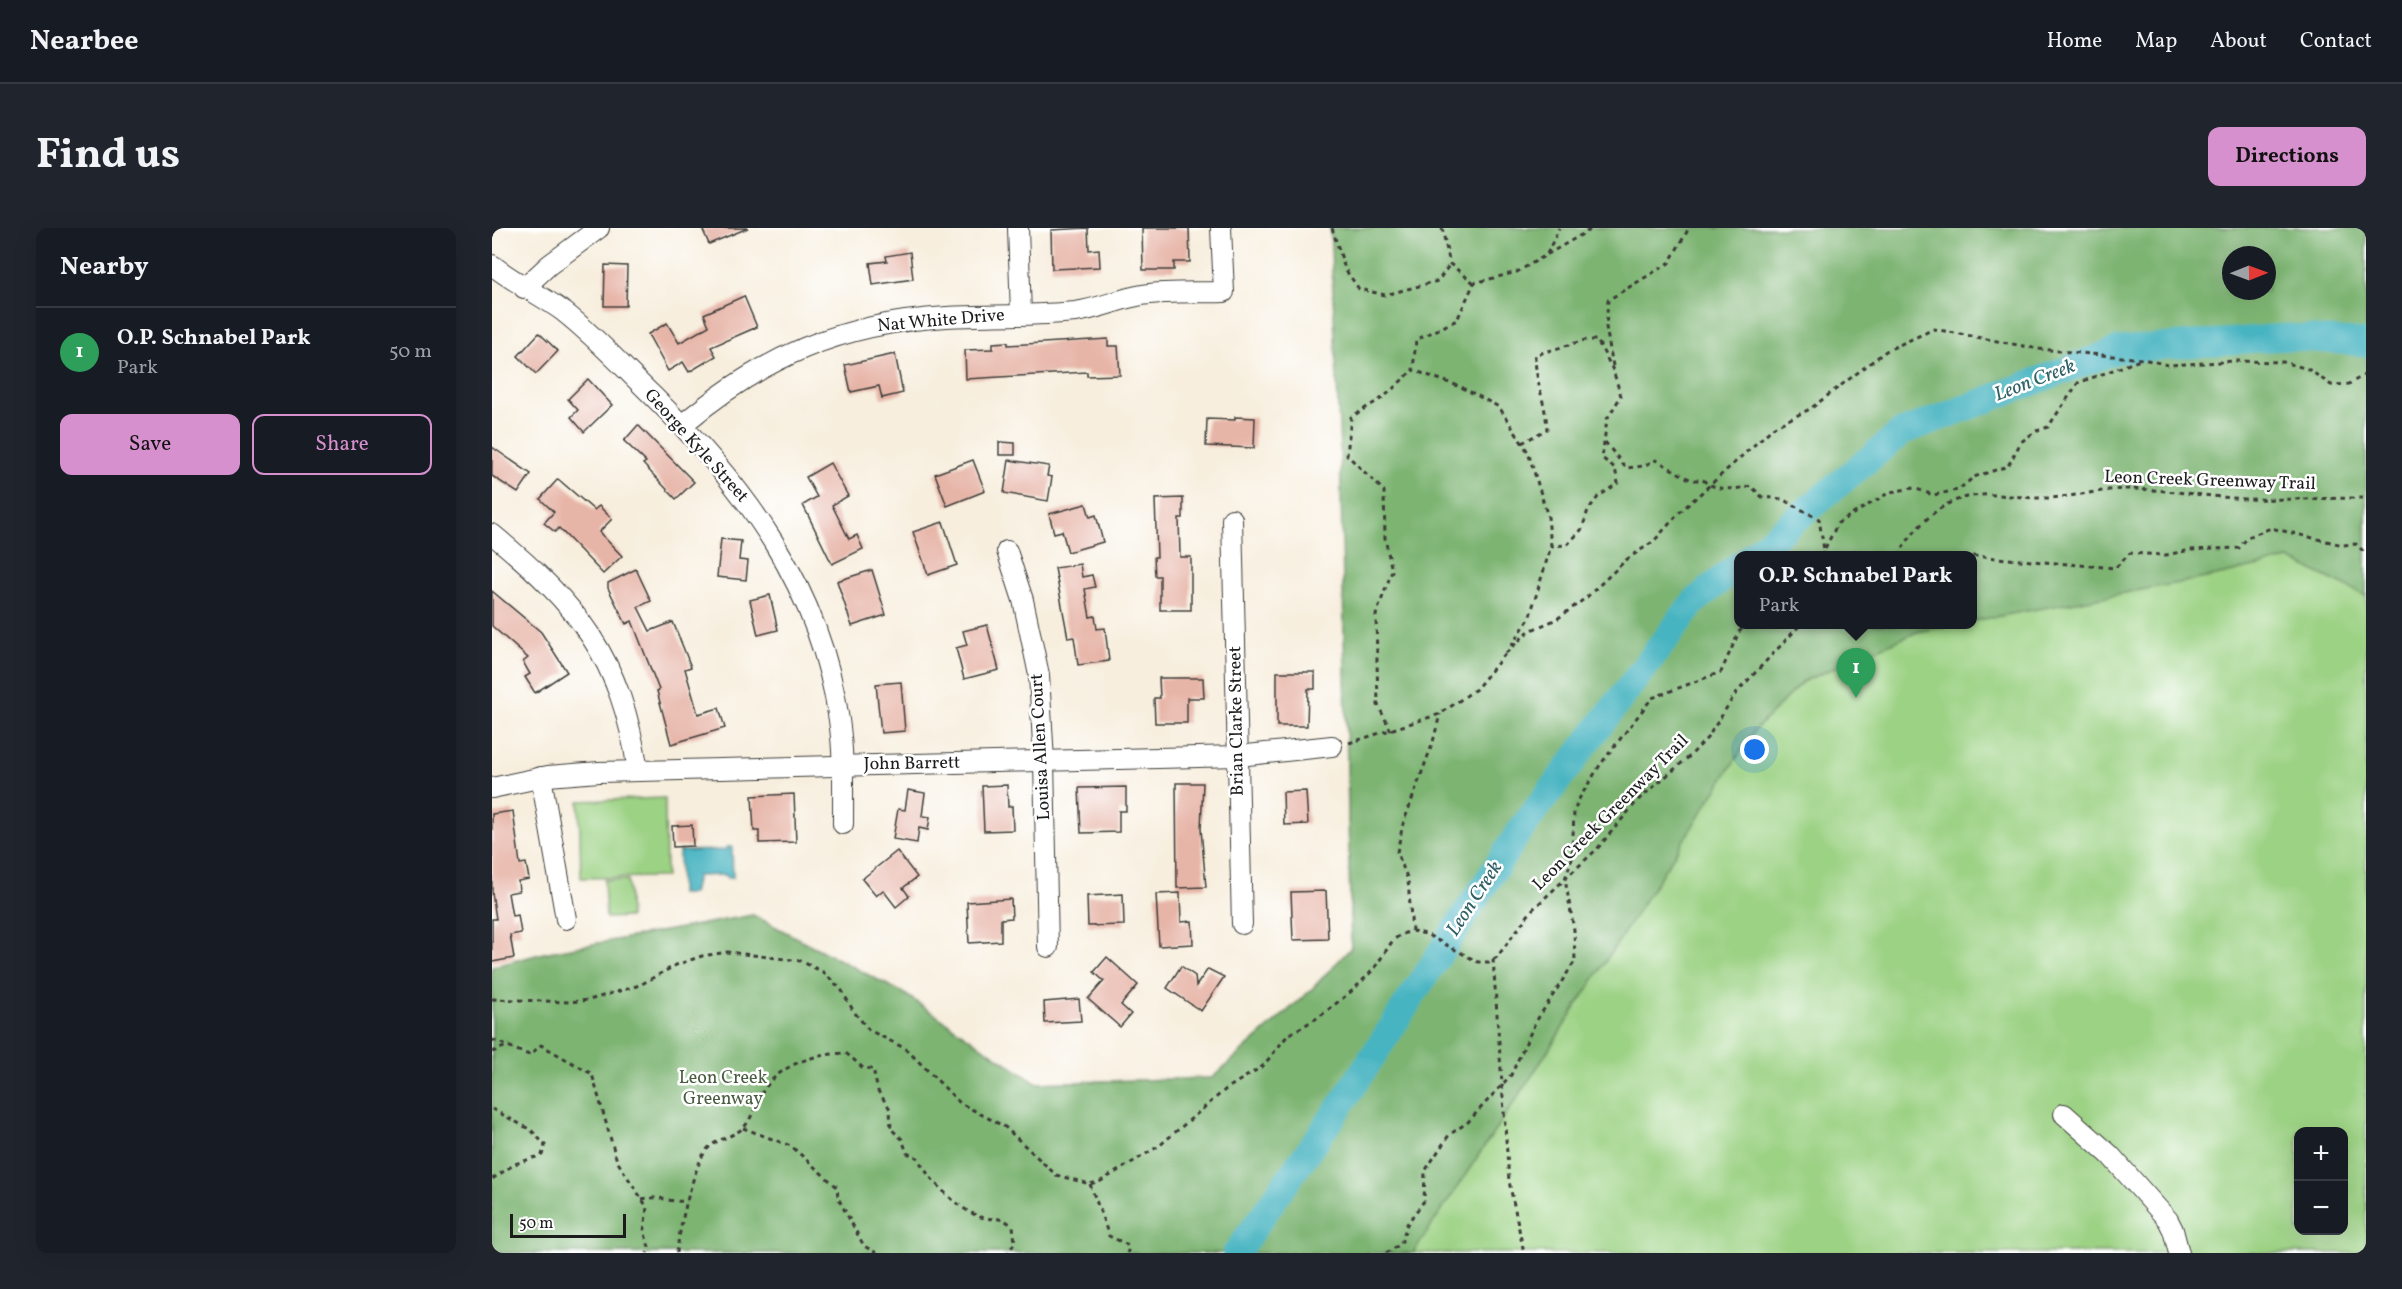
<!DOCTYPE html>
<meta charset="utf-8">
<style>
:root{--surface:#171b24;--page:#20242c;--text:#f1f3f6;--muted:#9ea1a6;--line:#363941;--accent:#d690ce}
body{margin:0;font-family:Vollkorn,serif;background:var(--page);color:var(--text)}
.controls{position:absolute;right:18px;bottom:18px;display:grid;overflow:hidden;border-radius:12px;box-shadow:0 6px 24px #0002}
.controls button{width:54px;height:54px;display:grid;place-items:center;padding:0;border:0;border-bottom:2px solid var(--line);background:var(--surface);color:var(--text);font:30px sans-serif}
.compass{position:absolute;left:1730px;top:18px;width:54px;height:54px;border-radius:50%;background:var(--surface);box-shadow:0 6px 24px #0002;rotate:89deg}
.scale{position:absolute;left:18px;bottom:15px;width:116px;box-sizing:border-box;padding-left:6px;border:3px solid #1c1c1c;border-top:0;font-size:16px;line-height:21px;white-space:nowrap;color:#1c1c1c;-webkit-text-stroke:4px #fff;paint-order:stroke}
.you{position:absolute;left:1263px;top:522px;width:21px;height:21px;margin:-15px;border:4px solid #fff;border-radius:50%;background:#1a73e8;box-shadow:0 0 0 9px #1a73e833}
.badge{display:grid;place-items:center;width:39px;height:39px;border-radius:50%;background:var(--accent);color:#fff;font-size:20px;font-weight:700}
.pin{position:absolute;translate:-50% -50px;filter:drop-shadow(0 2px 3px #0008)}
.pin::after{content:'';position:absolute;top:32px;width:21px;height:18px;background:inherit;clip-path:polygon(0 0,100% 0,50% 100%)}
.popup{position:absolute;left:1242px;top:323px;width:243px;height:78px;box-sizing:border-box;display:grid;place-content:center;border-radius:12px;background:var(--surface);filter:drop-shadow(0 2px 4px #0005);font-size:20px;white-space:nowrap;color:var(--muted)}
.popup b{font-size:22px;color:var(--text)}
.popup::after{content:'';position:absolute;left:50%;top:100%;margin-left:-12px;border:12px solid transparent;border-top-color:var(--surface)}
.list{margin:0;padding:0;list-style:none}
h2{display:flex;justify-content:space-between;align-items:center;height:78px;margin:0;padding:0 24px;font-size:26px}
h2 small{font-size:20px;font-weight:400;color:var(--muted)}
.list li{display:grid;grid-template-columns:39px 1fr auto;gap:18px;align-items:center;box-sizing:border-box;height:90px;padding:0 24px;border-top:2px solid var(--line)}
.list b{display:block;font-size:22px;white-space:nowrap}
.list p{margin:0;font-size:20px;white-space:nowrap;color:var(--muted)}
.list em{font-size:20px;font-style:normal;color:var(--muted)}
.actions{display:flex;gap:12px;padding:18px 24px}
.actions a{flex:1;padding:14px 0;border:2px solid var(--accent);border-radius:12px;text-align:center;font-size:21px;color:var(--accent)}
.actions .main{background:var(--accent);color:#111}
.map{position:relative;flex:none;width:1874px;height:1025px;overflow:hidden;border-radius:12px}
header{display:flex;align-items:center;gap:36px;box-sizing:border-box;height:84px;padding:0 30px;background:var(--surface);border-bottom:2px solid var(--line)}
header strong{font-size:28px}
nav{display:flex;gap:33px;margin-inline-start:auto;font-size:21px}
.intro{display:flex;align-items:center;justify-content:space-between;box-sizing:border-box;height:144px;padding:0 36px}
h1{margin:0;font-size:42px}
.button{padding:15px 27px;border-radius:12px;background:var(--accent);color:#111;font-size:21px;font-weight:700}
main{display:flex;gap:36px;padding:0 36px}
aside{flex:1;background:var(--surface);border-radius:12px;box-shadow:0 6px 24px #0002}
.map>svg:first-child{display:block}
</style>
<header>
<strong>Nearbee</strong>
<nav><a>Home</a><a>Map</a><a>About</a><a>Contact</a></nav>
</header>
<div class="intro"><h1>Find us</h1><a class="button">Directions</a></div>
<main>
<aside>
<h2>Nearby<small></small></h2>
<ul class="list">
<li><span class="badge" style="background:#2e9e5b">1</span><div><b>O.P. Schnabel Park</b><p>Park</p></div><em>50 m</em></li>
</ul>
<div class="actions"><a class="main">Save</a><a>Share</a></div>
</aside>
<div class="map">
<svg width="1874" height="1025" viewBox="0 0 1874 1025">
<rect width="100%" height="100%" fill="#fff"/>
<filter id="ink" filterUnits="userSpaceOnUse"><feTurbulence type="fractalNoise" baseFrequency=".0167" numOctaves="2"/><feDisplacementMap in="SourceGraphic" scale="12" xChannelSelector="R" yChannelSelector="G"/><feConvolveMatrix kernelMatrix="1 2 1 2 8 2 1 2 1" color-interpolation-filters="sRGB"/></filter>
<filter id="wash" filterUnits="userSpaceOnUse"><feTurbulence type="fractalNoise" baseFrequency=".008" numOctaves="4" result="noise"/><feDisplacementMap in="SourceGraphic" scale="24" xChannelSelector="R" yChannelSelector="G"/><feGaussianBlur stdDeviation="1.35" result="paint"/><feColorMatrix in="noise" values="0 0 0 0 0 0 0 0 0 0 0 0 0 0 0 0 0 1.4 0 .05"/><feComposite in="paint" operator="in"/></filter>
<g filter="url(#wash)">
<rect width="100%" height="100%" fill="#f7eedd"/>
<g fill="#9cd284" stroke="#5c7750" stroke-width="1.5" fill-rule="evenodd">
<path d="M 1874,0 L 1874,1025 L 0,1025 L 0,739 L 52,725 L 261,687 L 411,765 L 544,855 L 720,850 L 818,763 L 859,720 L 845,52 ZM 1739,27 L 1775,27 L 1775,63 L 1739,63 ZM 1247,328 L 1481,328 L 1481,396 L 1247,396 ZM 1806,904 L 1852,904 L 1852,1002 L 1806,1002 Z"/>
<polygon points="173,570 174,649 89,650 87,573"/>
<polygon points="112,652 136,652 138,689 114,690"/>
</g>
<path fill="#7db472" stroke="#4c6847" stroke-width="1.5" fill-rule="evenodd" d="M 838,0 L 1874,0 L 1874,368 L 1797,331 L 1724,348 L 1481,393 L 1481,328 L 1247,328 L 1247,396 L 1463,397 L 1425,404 L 1310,454 L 1262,503 L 1039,849 L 921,1025 L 0,1025 L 0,739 L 52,725 L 261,687 L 411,765 L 544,855 L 720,850 L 818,763 L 859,720 L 848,221 ZM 1739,27 L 1775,27 L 1775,63 L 1739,63 Z"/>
<polygon fill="#46b4c1" stroke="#31686e" stroke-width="1.5" points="234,619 240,619 241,650 235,650 234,647 205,648 201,666 188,666 187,623 234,622"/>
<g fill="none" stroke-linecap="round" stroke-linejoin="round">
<g stroke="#46b4c1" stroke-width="27">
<polyline points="1259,328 1410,204 1626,122 1794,109 1874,115"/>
<polyline points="744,1025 849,877 1027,604 1202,374 1247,337"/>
</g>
</g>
<g id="blocks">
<g fill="#e7b5a8">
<polygon points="210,0 256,0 217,16"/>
<polygon points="596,0 597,22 607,21 608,39 560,41 559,2"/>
<polygon points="650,0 697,0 698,34 682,34 682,42 651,42"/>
<polygon points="418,24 421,51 381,57 378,35 395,33 394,28"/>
<polygon points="113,37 135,38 134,78 112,78"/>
<polygon points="252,68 265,99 219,119 224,128 197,144 191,134 176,143 156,106 175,95 187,115 217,98 212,86"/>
<polygon points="47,105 66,123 44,146 26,128"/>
<polygon points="616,111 616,118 626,118 628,147 595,148 595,144 474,151 473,122 501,121 501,115 516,114 516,117"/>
<polygon points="403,126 411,165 390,170 387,158 359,164 353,137"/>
<polygon points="96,151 120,177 92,204 79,189 86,182 76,171"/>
<polygon points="743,189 763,190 762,220 714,218 715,191 743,192"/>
<polygon points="146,197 202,254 184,271 151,236 154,234 132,213"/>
<polygon points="507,214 523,215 523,227 507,227"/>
<polygon points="0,219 39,246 26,265 0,248"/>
<polygon points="481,232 493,263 455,278 443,246"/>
<polygon points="517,232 557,238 555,248 560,249 556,273 512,265"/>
<polygon points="338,235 356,268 340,277 357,311 365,307 371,321 340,336 311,277 325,269 314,249"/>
<polygon points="66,251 102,282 107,278 120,291 107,304 130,328 111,346 67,300 63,304 52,295 62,284 48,271"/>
<polygon points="691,270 691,290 687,290 688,329 699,329 699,382 668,382 668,348 663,348 662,329 665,329 663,271"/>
<polygon points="594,276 598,289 604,287 611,314 576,324 570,303 562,305 557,286"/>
<polygon points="451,294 465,337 436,347 421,304"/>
<polygon points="229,311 249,313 247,332 256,333 254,352 225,349"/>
<polygon points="588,336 590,349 600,347 603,359 593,361 598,389 603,388 605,401 613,400 617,433 586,437 582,409 576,410 563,340"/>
<polygon points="144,341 159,373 146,379 158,403 181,394 199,439 193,441 206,486 227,480 233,500 179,516 165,463 167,462 140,393 134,396 116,360 116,355"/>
<polygon points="380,342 394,387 360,398 345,353"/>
<polygon points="0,363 49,404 75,444 43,465 33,449 38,446 31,434 36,430 0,398"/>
<polygon points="278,367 286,402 266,407 258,372"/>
<polygon points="495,397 507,442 472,451 464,420 475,417 471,403"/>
<polygon points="785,444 823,444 823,461 816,461 815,498 785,498"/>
<polygon points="667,450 711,450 712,470 695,470 695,495 663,495 662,470 668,470"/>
<polygon points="409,454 413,503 389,505 384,456"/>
<polygon points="684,555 711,555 709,601 714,659 685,660"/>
<polygon points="515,557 516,579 520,578 521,602 492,603 490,558"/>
<polygon points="634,559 634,583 627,583 627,604 589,605 587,560"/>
<polygon points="416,562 433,565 430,588 438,589 436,602 427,600 425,615 401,611 406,581 413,582"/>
<polygon points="814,563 816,596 792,597 791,564"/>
<polygon points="302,566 304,614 267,615 267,603 262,603 260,568"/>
<polygon points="21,583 28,636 34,635 37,651 26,653 27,663 16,665 20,688 26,687 29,705 18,707 22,730 0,734 0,691 4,691 0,664 0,586"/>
<polygon points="200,597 201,618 181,619 180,598"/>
<polygon points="405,623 425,649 411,660 417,668 404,679 391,662 384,668 370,651"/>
<polygon points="834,663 836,711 801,712 799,664"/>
<polygon points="688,665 689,694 700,693 701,716 667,718 664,666"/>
<polygon points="631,666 632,697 596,698 595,668"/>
<polygon points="519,671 520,690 509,691 509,713 477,715 475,674"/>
<polygon points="615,729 646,757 629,777 639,786 628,799 596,771 612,753 602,744"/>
<polygon points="689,738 703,748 704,758 716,741 732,749 709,783 675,760"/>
<polygon points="587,771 589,793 553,795 552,774"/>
</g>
</g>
</g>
<g filter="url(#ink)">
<use href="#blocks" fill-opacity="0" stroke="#3d3c39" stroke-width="1.5"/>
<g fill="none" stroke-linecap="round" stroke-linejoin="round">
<g stroke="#3d3c39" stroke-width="22">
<g id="minor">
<polyline points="526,0 529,86"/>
<path d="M 0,37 C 23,55 49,67 72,84 C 104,109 132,140 161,168 C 254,260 328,359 347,492 C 352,526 351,561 351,596"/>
<polyline points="32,60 57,37 107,0"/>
<path d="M 190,197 C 270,129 349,95 455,89 C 498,87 541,88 583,84 C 606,81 627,71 650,67 C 676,63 705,65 732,64 L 729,0"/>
<polyline points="740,291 750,696"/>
<path d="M 0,306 C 86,377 129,429 146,543"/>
<polyline points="515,323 531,372 547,447 552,533 556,719"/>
<polyline points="49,549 74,691"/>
<polyline points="0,560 56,548 107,544 746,528 840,518"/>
<polyline points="1572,886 1618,927 1676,992 1681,1002 1687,1025"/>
</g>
</g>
<g stroke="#3d3c39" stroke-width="3" stroke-dasharray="4.5 4.5" stroke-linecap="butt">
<polyline points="840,0 853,41 867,61 893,67 946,53 958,36"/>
<polyline points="950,0 958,36 982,55"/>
<polyline points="1055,26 1067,0"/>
<polyline points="1121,138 1114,99 1116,72 1177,35 1197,0"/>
<path d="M 1113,214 L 1134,240 L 1151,238 L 1164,232 L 1199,252 L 1211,252 C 1222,263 1245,262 1259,258 L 1270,269 L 1290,271 L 1327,291 L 1333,328"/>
<path d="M 1030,215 L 1055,201 C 1054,175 1043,153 1043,127 L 1093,112 L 1105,112 L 1121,142 L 1129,168 L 1115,191 L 1110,230 L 1123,240 L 1126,255 L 1106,269 L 1096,282 L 1090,301 L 1075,317 L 1059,318"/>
<polyline points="1329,328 1346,295 1398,264 1422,260 1441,267 1466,262 1482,249 1516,238 1529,214 1544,203 1556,199 1586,155 1648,132"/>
<path d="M 1406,328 C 1418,306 1441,280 1465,272 C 1495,261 1524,271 1555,270 C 1584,269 1612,260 1641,261 C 1680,262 1717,269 1755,271 C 1795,272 1835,270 1874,270"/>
<polyline points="1481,328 1623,340 1638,325 1674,327 1698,322 1747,320 1756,309 1779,300 1851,317 1864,316 1874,326"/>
<polyline points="1019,418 1037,391 1059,318 1056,289 1036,224 1007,179 969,159 921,142 924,112 965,92 982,55 1025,44 1101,0"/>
<polyline points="1014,425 1037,403 1065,391 1095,369 1134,332 1162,313 1187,285 1282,199 1318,181 1394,123 1442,101 1547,121 1651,131 1676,137 1745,133 1791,134 1816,141 1839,157 1857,156 1874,146"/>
<polyline points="899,503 886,477 884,387 900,343 893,310 892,263 855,227 859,189 892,169 921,142"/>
<polyline points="857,515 948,486 984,461 1013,426"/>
<polyline points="920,703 916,652 905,624 911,596 941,514 948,486"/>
<polyline points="1001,731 1017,953 1032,1025"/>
<polyline points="0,771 77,774 97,772 148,757 184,737 210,728 236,724 309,733 331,744 349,761 362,784 377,802 414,821 468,875 513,899 564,947 598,956 609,953 667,918 734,861 771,838 796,807 827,789 861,762 882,741 901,712 910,706 920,703 934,706 986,734 997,734 1005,729 1040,682 1105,621 1146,572 1198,528 1216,509 1244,465 1309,396"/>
<path d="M 0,812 C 15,816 24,823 38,827 L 49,817 L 100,846 L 125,933 L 155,979 L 152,1003 L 157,1019 L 155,1025"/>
<polyline points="0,824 17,817"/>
<polyline points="0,881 39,902 53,917 50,927 23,936 0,951"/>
<polyline points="251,900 299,918 345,959 346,970 372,1018 385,1025"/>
<polyline points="598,956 617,1008 634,1016 637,1021 635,1025"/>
<path d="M 150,971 C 171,967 176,975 195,973"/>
<path d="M 185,1025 C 186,1005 201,941 213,924 C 223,910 240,910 251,900 C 259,893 263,878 268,868 C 285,837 320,826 354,825 L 371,840 L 381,841 L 386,863 L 398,881 L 399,901 L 410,911 L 415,925 L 426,930 C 435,950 465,980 486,988 C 501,994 506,986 521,998 L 523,1014 L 516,1025"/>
<polyline points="894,1025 909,1016 915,996 932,973 933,943 957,907 976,894 1019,847 1043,795 1083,733 1082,702 1073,651 1080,631 1082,584 1087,571 1108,537 1160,470 1229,444 1247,404 1254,396"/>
</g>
<use href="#minor" stroke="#fff" stroke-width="20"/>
</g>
</g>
<g text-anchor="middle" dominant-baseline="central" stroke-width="5" stroke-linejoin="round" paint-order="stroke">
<g font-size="18" fill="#1c1c1c" stroke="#fff">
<text transform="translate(449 93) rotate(-5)">Nat White Drive</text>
<text transform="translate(204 218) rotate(48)">George Kyle Street</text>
<text transform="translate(1718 253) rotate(2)">Leon Creek Greenway Trail</text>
<text transform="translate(745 493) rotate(-91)">Brian Clarke Street</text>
<text transform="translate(549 519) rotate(-93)">Louisa Allen Court</text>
<text transform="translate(420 536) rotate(-1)">John Barrett</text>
<text transform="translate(1119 585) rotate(-45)">Leon Creek Greenway Trail</text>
</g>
<g font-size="18" fill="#495c40" stroke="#fff">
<text x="231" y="850">Leon Creek<tspan x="231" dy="21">Greenway</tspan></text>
</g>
<g font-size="20" font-style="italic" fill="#2f6066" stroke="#fff">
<text transform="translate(1543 153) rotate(-21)">Leon Creek</text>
<text transform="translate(983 671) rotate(-57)">Leon Creek</text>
</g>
</g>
</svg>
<div class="controls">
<button>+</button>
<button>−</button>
</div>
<svg class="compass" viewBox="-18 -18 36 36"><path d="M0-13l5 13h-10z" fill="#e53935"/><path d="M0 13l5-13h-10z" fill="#9ea1a6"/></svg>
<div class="scale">50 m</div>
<div class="you"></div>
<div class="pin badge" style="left:1364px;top:470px;background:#2e9e5b">1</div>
<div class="popup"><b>O.P. Schnabel Park</b>Park</div>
</div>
</main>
